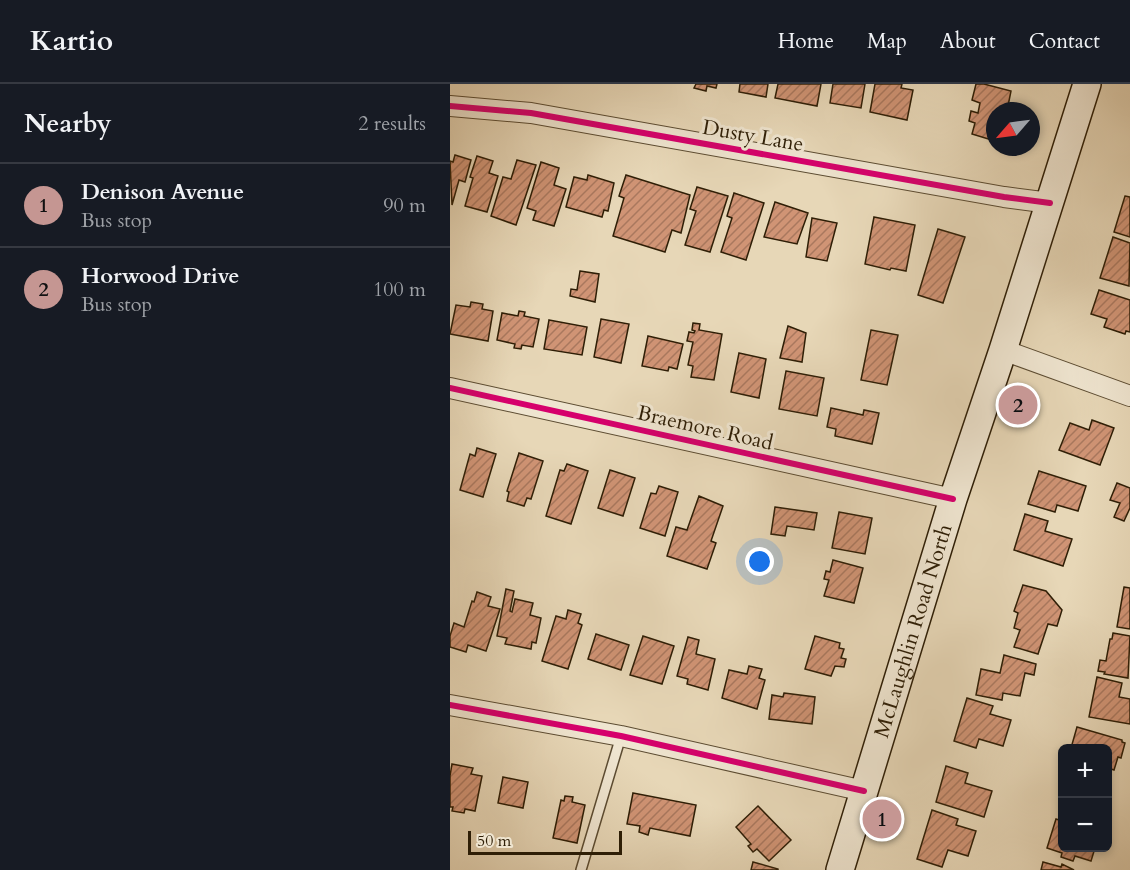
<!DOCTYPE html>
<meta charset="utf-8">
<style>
:root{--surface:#171b24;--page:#242831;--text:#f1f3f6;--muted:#9ea1a6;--line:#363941;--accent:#c59692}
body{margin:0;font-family:Cardo,serif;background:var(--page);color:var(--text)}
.controls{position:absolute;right:18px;bottom:18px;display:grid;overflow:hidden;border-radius:9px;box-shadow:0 3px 9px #0003}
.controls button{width:54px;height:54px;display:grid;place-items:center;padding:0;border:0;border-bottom:2px solid var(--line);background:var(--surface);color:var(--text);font:30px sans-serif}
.compass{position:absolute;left:536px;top:18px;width:54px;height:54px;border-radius:50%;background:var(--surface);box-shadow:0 3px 9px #0003;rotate:242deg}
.scale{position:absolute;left:18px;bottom:15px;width:154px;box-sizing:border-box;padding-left:6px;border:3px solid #2e1e06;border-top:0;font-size:16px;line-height:21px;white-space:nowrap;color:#2e1e06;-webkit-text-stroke:4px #efe5d0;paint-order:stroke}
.you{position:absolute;left:310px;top:478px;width:21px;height:21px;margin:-15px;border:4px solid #fff;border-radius:50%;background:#1a73e8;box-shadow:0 0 0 9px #1a73e833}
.badge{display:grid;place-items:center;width:39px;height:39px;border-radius:50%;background:var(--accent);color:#111;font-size:20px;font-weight:700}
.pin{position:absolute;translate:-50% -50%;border:3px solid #fff;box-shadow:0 2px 6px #0006}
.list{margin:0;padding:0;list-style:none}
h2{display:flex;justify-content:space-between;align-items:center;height:78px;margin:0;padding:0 24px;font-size:26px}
h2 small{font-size:20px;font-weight:400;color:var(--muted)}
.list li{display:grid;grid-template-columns:39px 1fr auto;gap:18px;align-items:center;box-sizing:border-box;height:84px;padding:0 24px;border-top:2px solid var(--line)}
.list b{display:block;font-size:22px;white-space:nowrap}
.list p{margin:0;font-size:20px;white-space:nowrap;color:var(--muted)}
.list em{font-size:20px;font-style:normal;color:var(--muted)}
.map{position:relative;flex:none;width:680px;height:786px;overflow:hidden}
header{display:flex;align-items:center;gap:36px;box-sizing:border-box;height:84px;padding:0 30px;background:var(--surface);border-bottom:2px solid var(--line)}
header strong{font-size:28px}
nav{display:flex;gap:33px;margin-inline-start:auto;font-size:21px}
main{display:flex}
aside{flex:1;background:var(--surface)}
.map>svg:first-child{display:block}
</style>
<header>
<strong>Kartio</strong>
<nav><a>Home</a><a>Map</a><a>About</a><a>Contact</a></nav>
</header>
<main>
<aside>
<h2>Nearby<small>2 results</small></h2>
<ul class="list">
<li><span class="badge">1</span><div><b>Denison Avenue</b><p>Bus stop</p></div><em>90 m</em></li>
<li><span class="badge">2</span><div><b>Horwood Drive</b><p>Bus stop</p></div><em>100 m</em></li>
</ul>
</aside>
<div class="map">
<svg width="680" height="786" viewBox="0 0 680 786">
<defs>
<pattern id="building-hatch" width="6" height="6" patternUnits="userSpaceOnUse" patternTransform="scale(1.5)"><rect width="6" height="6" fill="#d09475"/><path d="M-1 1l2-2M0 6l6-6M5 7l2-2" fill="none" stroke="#a9785e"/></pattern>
</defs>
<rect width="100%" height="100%" fill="#e7d7b7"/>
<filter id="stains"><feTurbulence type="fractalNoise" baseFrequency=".00333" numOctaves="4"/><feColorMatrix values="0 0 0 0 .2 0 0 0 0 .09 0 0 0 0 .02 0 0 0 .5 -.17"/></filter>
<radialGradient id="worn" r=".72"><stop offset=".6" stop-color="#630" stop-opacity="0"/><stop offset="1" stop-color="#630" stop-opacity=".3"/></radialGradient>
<g fill="url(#building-hatch)" stroke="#2e1e06" stroke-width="1.5">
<polygon points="246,0 267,0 266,4 257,2 256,7 244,4"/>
<polygon points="290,0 318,0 316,13 289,8"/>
<polygon points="328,0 371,0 367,22 325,14"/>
<polygon points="383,0 415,0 411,24 380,19"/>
<polygon points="425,0 452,0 451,4 463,6 457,36 420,28"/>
<polygon points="526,0 534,0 561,7 557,27 545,27 545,57 522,50 525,39 519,37 521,27 528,29 530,19 522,16"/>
<polygon points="5,71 21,76 15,98 9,96 2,121 0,77 3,78"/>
<polygon points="27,72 43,77 39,89 48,92 37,128 15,122 23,94 20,93"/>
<polygon points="67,76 86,81 66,141 41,132 53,93 61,95"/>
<polygon points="91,78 109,84 104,101 116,105 104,142 83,136 86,127 77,124"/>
<polygon points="138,91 164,99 158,127 154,126 152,133 116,123 124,93 137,96"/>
<polygon points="176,91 240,111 231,149 222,146 215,168 163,152 174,114 169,112"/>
<polygon points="247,103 278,112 260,168 235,161 246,127 240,125"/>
<polygon points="284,109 314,119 296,176 271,168 282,134 277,132"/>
<polygon points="675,112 680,113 680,153 664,148"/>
<polygon points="325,118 358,129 347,160 314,153"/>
<polygon points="424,133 465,141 456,187 441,184 440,186 415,180"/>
<polygon points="362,134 387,139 377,177 356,173"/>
<polygon points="488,145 515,153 493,219 468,211"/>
<polygon points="663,153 680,159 679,202 650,194"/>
<polygon points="130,187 149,190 145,218 120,212 121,205 127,206"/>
<polygon points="649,206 680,216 680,248 676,247 675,250 654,243 657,235 641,230"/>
<polygon points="21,218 33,220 32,225 43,227 38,257 0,250 6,221 20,223"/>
<polygon points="69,227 75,228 74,232 89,235 83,263 72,261 71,265 64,264 65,260 47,256 52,229 68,232"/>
<polygon points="151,235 179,240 171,279 144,273"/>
<polygon points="99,236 137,243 132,271 94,265"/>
<polygon points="243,239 250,240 249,246 272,250 264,296 241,293 243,282 238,281 243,258 237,257 239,248 244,249 245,247 242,246"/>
<polygon points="338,242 356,249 352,278 330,274"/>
<polygon points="421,246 448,251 437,301 411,296"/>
<polygon points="198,252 233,260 227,285 219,283 218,287 192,282"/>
<polygon points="289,269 316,275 309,314 281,308"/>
<polygon points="336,287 374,294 367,332 329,325"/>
<polygon points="381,324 413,331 414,326 429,329 422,360 385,352 386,345 377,343"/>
<polygon points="642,336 664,344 650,381 609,366 620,339 639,346"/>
<polygon points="27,364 46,370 33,413 10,406 20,370 25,372"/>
<polygon points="69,369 93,377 81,415 77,414 74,422 57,417 59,408 57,407"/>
<polygon points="117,380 138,387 121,440 96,432 110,386 114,387"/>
<polygon points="160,386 185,394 173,432 148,424"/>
<polygon points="589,387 636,402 628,427 607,421 605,428 578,420"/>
<polygon points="667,399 680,404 680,424 674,437 664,433 670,419 660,416"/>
<polygon points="209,402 228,408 215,452 190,444 201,409 206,410"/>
<polygon points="249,412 273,422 261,457 266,459 257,485 217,472 226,443 237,446"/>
<polygon points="325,423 367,429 364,446 337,442 335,452 321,450"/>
<polygon points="389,428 422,434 415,470 382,464"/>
<polygon points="575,430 598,437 595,447 622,455 613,482 564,466"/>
<polygon points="383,476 413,484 404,519 374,512 379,496 374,495 376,487 380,488"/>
<polygon points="573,501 596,507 612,526 607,542 598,540 588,570 564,563 570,546 564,544 568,529 564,527"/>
<polygon points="674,503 680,504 680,545 667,543"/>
<polygon points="56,505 64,507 60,527 62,528 65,515 83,519 80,531 91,534 86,559 82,558 81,565 55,560 57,554 47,552"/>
<polygon points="27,508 41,513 38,522 50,525 36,567 18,561 16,568 0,563 0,552 4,539 14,543 22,517 24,518"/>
<polygon points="118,526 131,530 128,539 132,541 118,585 92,577 106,532 116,535"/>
<polygon points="663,549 680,552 678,594 654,590 655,588 648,587 650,576 656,577 660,555 662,555"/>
<polygon points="146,550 179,561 171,586 138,575"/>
<polygon points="193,552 224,562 212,600 180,591"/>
<polygon points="365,552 390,559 389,564 394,565 391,574 396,575 394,583 385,582 381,592 355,585"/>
<polygon points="238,553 249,556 246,570 265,575 258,606 237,600 238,595 227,592"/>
<polygon points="554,571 586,580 584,591 575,589 570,612 553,609 552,616 526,611 531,585 550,589"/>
<polygon points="299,582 312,585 309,594 315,596 307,625 272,614 279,586 297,590"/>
<polygon points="647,593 672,599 669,613 680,615 680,640 639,633"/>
<polygon points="334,609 365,613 362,640 319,635 322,611 333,613"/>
<polygon points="517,614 543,622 540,630 561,636 553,662 529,655 526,664 504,657"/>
<polygon points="627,643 672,656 672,658 675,659 671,674 668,673 664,686 658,684 658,664 621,664"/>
<polygon points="2,680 23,684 21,690 32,692 25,727 15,725 14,729 2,727 3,723 0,723 0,692"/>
<polygon points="496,682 518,689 515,699 542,707 534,733 486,718"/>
<polygon points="53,693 78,698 73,724 48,719"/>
<polygon points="183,709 246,721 240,752 200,744 198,751 189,748 190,742 177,740"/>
<polygon points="115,712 123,713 122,718 135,721 127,759 103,754 111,716 114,717"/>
<polygon points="308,722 341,756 319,777 307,765 303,768 298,762 301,760 286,743"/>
<polygon points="482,726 508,735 506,741 526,747 518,772 498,766 492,783 467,775"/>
<polygon points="606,735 612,737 612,764 645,764 641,777 625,772 623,777 611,773 612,769 597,764"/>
<polygon points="303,778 328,785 328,786 301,786"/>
<polygon points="593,778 611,783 612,780 624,786 591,786"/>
</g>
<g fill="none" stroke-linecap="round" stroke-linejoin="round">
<g stroke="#5c4c32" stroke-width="12">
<polyline id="lane" points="131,786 171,652"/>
</g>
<g stroke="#5c4c32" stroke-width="22">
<g id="street">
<polyline points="0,22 81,29 554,113 600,119"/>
<polyline points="553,266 680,312"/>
<polyline points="0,304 503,415"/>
<polyline points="0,621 171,652 414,707"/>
</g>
</g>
<g stroke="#2e1e06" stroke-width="30">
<g id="secondary">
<path id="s1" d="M 390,786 L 503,415 L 553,266 L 637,0"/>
</g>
</g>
<use href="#lane" stroke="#efe5d0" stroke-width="9"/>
<use href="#street" stroke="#efe5d0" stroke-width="20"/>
<use href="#secondary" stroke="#efe5d0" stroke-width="27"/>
<g stroke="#efe5d0" stroke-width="10">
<g id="cycleway">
<polyline points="0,22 81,29 554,113 600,119"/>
<polyline points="0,304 503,415"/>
<polyline points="0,621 171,652 414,707"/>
</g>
</g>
<use href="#cycleway" stroke="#d6006c" stroke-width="6"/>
</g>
<g text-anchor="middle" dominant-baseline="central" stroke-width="6" stroke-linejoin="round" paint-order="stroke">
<g font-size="21" fill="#2e1e06" stroke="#efe5d0">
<text transform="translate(303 52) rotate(10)">Dusty Lane</text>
<text transform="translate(255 344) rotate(13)">Braemore Road</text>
<text stroke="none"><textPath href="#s1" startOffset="250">McLaughlin Road North</textPath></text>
</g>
</g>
<rect width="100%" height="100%" filter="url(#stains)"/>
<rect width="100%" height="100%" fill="url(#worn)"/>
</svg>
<div class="controls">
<button>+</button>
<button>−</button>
</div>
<svg class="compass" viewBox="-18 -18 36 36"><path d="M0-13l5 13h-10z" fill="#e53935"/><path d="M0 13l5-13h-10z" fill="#9ea1a6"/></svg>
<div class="scale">50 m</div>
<div class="you"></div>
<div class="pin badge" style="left:432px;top:735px">1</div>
<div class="pin badge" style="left:568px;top:321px">2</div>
</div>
</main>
